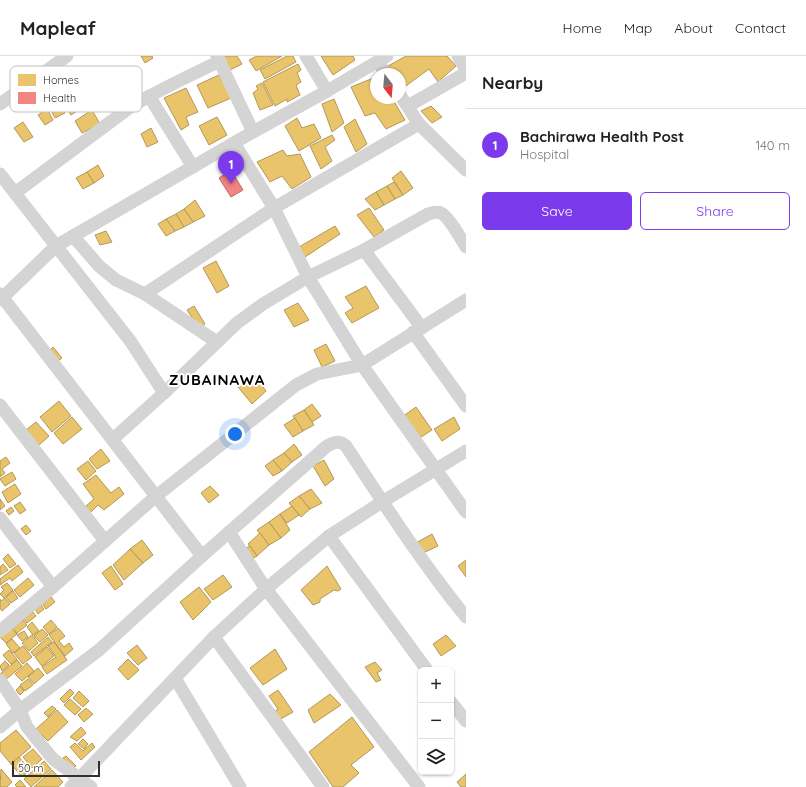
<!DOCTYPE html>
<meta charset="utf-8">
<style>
:root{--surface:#fff;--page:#f6f6f6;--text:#202124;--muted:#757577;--line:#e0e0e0;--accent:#7c3aed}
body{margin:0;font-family:Quicksand,sans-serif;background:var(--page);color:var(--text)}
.controls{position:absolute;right:12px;bottom:12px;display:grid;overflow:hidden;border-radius:6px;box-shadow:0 1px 3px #0004}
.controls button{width:36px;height:36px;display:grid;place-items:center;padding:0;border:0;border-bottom:1px solid var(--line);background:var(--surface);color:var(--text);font:20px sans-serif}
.compass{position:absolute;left:370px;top:12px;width:36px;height:36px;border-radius:50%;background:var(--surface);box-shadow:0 1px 3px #0004;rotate:164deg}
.scale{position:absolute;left:12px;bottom:10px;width:88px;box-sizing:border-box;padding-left:4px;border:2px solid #303030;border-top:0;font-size:11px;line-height:14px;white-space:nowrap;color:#303030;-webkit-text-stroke:3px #fff;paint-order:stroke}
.you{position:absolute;left:235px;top:378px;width:14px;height:14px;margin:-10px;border:3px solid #fff;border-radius:50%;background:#1a73e8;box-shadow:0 0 0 6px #1a73e833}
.badge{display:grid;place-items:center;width:26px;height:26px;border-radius:50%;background:var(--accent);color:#fff;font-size:13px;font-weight:700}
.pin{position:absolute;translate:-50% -33px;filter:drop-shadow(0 1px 2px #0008)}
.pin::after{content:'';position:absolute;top:21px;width:14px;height:12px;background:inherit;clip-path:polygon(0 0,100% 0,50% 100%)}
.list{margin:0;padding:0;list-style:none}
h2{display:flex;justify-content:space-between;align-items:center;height:52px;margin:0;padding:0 16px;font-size:17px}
h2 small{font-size:13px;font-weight:400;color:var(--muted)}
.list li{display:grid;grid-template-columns:26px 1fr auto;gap:12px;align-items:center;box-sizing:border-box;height:72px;padding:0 16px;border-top:1px solid var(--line)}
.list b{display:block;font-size:15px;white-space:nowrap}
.list p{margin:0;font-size:13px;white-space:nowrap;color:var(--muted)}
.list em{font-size:13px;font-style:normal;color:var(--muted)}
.actions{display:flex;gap:8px;padding:12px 16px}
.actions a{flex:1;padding:9px 0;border:1px solid var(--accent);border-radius:6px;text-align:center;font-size:14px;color:var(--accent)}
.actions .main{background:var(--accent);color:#fff}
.icon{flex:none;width:22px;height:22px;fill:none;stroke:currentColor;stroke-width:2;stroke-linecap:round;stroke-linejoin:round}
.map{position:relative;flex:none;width:466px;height:731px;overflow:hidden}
header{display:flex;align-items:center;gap:24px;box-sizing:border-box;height:56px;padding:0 20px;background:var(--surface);border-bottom:1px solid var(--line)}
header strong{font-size:19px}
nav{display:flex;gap:22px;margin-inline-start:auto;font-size:14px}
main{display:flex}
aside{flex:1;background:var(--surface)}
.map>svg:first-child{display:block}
</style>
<header>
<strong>Mapleaf</strong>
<nav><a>Home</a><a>Map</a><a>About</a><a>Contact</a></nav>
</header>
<main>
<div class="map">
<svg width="466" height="731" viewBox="0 0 466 731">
<rect width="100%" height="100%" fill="#fff"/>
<g fill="#e9c46a" stroke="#b29859">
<polygon points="141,0 152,0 153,2 145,7"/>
<polygon points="222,0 237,0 242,8 230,14"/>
<polygon points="257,0 282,0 256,15 249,4"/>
<polygon points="287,0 293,0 296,6 265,23 260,14"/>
<polygon points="321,0 353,0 355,4 333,19"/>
<polygon points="406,0 447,0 456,10 438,26 429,13 403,32 400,28 400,18 393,18 388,10"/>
<polygon points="298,8 301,14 297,17 301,26 296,29 300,39 287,46 287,43 275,50 263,26"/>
<polygon points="219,19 231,42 208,52 197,29"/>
<polygon points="376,21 376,42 392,42 405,64 386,73 375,57 365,60 351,31"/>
<polygon points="262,27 273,49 260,54 253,37 258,33 256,30"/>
<polygon points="186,32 198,56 186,61 189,69 181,74 164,42"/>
<polygon points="69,38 79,54 71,59 61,43"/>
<polygon points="334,43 344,67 332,76 322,48"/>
<polygon points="58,46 65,57 55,62 49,51"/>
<polygon points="431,50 442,61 432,67 421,55"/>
<polygon points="47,53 53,64 45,69 38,59"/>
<polygon points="92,54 100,68 82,77 75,65"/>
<polygon points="217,61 227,79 209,89 199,70"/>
<polygon points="297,62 302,72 314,68 321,82 299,95 285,70"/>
<polygon points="355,63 367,88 356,96 344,71"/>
<polygon points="23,66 33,81 24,86 14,72"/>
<polygon points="151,72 158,86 147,91 141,78"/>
<polygon points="332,79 335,84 325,91 332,105 321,113 310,90"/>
<polygon points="283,94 287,100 300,98 311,121 292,133 282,120 270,126 257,106"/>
<polygon points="98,109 104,120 94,127 87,116"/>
<polygon points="401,115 413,132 403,139 392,122"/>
<polygon points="87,116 94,127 83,133 76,122"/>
<polygon points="394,126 403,139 395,143 387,130"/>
<polygon points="387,130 395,143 384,149 376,136"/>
<polygon points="376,136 384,149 375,154 365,143"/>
<polygon points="195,144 205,160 193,166 184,153"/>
<polygon points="369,152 384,174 374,181 357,159"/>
<polygon points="184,153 193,166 184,171 176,158"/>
<polygon points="176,158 184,171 175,175 166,163"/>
<polygon points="166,163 175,175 166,180 158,168"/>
<polygon points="335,170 340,178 305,201 299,191"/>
<polygon points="106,175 112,186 100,189 95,179"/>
<polygon points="216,205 229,230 217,237 203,212"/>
<polygon points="366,230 379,252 352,267 345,257 353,252 345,241"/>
<polygon points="298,247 309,264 294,271 284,254"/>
<polygon points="194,250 205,268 199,272 187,254"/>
<polygon points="326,288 335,305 322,311 314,294"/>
<polygon points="53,291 62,302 56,306 48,296"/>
<polygon points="254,318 266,335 252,348 238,331"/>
<polygon points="59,345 71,360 52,376 40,361"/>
<polygon points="312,348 321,360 312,366 304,354"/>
<polygon points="416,351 432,374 418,383 402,361"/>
<polygon points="304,354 314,369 303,375 293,360"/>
<polygon points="72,361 82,373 63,388 54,377"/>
<polygon points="454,361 460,373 442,385 434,373"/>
<polygon points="295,362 303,375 293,381 284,369"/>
<polygon points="36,366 49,380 38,390 26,374"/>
<polygon points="294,388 302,399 292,406 284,397"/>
<polygon points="101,393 110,405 97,413 89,403"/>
<polygon points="284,397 292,406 282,415 273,404"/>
<polygon points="6,401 10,407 2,413 5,417 0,421 0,405"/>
<polygon points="273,404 282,415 273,420 265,410"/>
<polygon points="324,404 334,423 325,430 313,410"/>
<polygon points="88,405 96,415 86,424 77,413"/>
<polygon points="12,416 16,423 5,430 0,423"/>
<polygon points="96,419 111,437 119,431 124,438 104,454 98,449 90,457 86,450 94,443 83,428"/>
<polygon points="15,428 21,438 8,447 2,436"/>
<polygon points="210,430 219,439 209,447 201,437"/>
<polygon points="311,433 322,447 310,453 299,440"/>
<polygon points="299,440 310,453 301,461 289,447"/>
<polygon points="0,443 5,450 0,454"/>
<polygon points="20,446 26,454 20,458 14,450"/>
<polygon points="292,450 299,459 287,467 280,458"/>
<polygon points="11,451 14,455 9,459 6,455"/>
<polygon points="280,458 290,474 281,482 269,466"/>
<polygon points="269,466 281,482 269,489 257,474"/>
<polygon points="26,469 31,475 26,479 21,473"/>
<polygon points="260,477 269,489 257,500 248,488"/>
<polygon points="432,478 438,490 423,497 416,487"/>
<polygon points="142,484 153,499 143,507 130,493"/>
<polygon points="250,490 257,500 250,504 243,494"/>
<polygon points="130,493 143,507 124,524 113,509"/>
<polygon points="8,498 16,508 10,512 3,503"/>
<polygon points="466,504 466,521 458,510"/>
<polygon points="3,508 8,514 0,519 0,511"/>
<polygon points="18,509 23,516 12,525 10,522 0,529 0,523"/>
<polygon points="111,510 123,528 115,534 102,517"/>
<polygon points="327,510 341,533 338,535 334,534 320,543 320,546 313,549 301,534"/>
<polygon points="223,519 232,531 213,544 204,533"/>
<polygon points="28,522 34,529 20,541 14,534"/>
<polygon points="7,527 13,534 4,542 0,538 4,534 1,531"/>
<polygon points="199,531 211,546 193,564 180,546"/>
<polygon points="13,535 18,542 11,547 6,541"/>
<polygon points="51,541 55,546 46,553 42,547"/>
<polygon points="5,542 10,548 2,555 0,552 0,543 1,545"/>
<polygon points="41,549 44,553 38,558 35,553"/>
<polygon points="33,556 36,560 27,567 24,563"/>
<polygon points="23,564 27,569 17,577 13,572"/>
<polygon points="51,564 57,571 49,578 43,571"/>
<polygon points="32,566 39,575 33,579 27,571"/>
<polygon points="11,572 17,578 6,587 0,581"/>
<polygon points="58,572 65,580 59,585 64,591 69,587 73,593 65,600 49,579"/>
<polygon points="42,573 48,579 40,586 34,580"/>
<polygon points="24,575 28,581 22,585 17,579"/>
<polygon points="32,579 38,587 29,595 22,587"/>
<polygon points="446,579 456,590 441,600 433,588"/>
<polygon points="48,581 52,586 34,600 31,596"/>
<polygon points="12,583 20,592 13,597 6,588"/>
<polygon points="54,586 67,604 47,618 42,611 56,601 48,590"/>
<polygon points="137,589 147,602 138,609 127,597"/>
<polygon points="23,590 32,601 23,608 14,597"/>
<polygon points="47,591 54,600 42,610 35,601"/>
<polygon points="275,593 287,613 263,629 250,612"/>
<polygon points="9,594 17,603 11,608 3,599"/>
<polygon points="128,603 139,614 128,624 118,613"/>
<polygon points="17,604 22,610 4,625 0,618"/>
<polygon points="5,605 9,609 2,615 0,610"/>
<polygon points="375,606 382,614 377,617 381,624 376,626 365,611"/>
<polygon points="27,607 34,615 22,625 15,618"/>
<polygon points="38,612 44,619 34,628 28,621"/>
<polygon points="28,623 33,629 25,635 20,629"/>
<polygon points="20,630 24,635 20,639 16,634"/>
<polygon points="70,633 74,637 64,647 60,643"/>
<polygon points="278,634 293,656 279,664 274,656 278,653 269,640"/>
<polygon points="79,635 89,645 83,651 73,642"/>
<polygon points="330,638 341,649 314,667 308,654"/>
<polygon points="70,643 81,653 75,659 64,649"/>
<polygon points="52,650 56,653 48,661 44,657"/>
<polygon points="86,652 93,658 84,666 78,659"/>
<polygon points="57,654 68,666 48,685 36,673"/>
<polygon points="352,661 374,691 351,709 359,717 343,731 333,731 309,696"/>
<polygon points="81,671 86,677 77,685 70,681"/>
<polygon points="16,674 31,691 11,708 0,695 0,687"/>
<polygon points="83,683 88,688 84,693 78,688"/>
<polygon points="75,687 83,695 92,687 95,691 81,704 70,691"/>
<polygon points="33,693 42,703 32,712 23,701"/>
<polygon points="66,700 76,710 72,712 63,702"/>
<polygon points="19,701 30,714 22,721 11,708"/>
<polygon points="44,705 51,713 31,731 24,723"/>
<polygon points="1,713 12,726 7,731 0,731"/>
<polygon points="52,714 63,726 58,731 34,731"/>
<polygon points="466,718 466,731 461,731 457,726"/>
<polygon points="20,724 26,731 17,731 15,729"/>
</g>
<polygon fill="#f28482" stroke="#b86b69" points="231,114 243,134 231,141 219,122"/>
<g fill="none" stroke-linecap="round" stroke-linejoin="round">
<g stroke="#d4d4d4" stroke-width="13">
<polyline points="217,0 253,76"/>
<polyline points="306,0 327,35"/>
<polyline points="458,0 466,14"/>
<polyline points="378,5 386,18"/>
<polyline points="400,39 419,68 466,114"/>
<polyline points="149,40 193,111"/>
<polyline points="0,48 67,0"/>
<polyline points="408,50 466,17"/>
<polyline points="234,87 274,152 419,68"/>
<polyline points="0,118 131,286 164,337"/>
<path d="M 15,137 L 129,52 C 158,34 189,20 220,5"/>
<polyline points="73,180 99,210 116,224 145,238 217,286"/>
<polyline points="364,194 422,272"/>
<polyline points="0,238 202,500"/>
<polyline points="145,238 274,152 308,221 362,309 466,456"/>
<polyline points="0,244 56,190 253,76 327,35 387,0"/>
<polyline points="413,276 466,350"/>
<polyline points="0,349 105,485"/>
<path d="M 113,383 L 164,337 L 237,267 L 263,248 L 308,221 L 364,194 L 428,158 C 432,157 437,155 441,157 C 449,161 461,183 466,191"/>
<polyline points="0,462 53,531"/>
<polyline points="229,476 266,533 419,731"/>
<polyline points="329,480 427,614"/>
<polyline points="0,575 53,531 155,441 296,329 317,318 362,309 466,244"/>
<polyline points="214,581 323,731"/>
<polyline points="175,622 240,731"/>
<polyline points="0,624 20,654 27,671 53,703 91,731"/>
<polyline points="451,646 466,665"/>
<path d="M 0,671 L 20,654 L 99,594 L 202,500 L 327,390 C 335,386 339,384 346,390 C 384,448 422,507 466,561"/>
<polyline points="71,731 214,581 266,533 329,480 382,446 466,395"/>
</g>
</g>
<g text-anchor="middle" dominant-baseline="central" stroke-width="4" stroke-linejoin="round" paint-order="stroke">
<g font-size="15" font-weight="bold" letter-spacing="1" fill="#000" stroke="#fff">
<text x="217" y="323">ZUBAINAWA</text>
</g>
</g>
<rect x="10" y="10" width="132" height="46" rx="6" fill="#fff" stroke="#c1c1c1" stroke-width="1"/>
<rect x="18" y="18" width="18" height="12" fill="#e9c46a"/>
<rect x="18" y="36" width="18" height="12" fill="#f28482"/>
<g font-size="11" fill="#303030">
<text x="43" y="28">Homes</text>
<text x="43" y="46">Health</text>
</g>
</svg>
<div class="controls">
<button>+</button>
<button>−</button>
<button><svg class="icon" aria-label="layers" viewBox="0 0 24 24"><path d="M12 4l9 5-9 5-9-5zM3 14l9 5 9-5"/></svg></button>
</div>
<svg class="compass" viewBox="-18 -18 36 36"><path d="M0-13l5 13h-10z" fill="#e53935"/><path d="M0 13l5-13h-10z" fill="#757577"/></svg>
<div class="scale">50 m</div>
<div class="you"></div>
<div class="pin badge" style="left:231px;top:128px">1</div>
</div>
<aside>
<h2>Nearby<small></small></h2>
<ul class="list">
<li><span class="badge">1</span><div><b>Bachirawa Health Post</b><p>Hospital</p></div><em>140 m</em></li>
</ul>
<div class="actions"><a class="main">Save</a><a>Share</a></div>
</aside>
</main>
